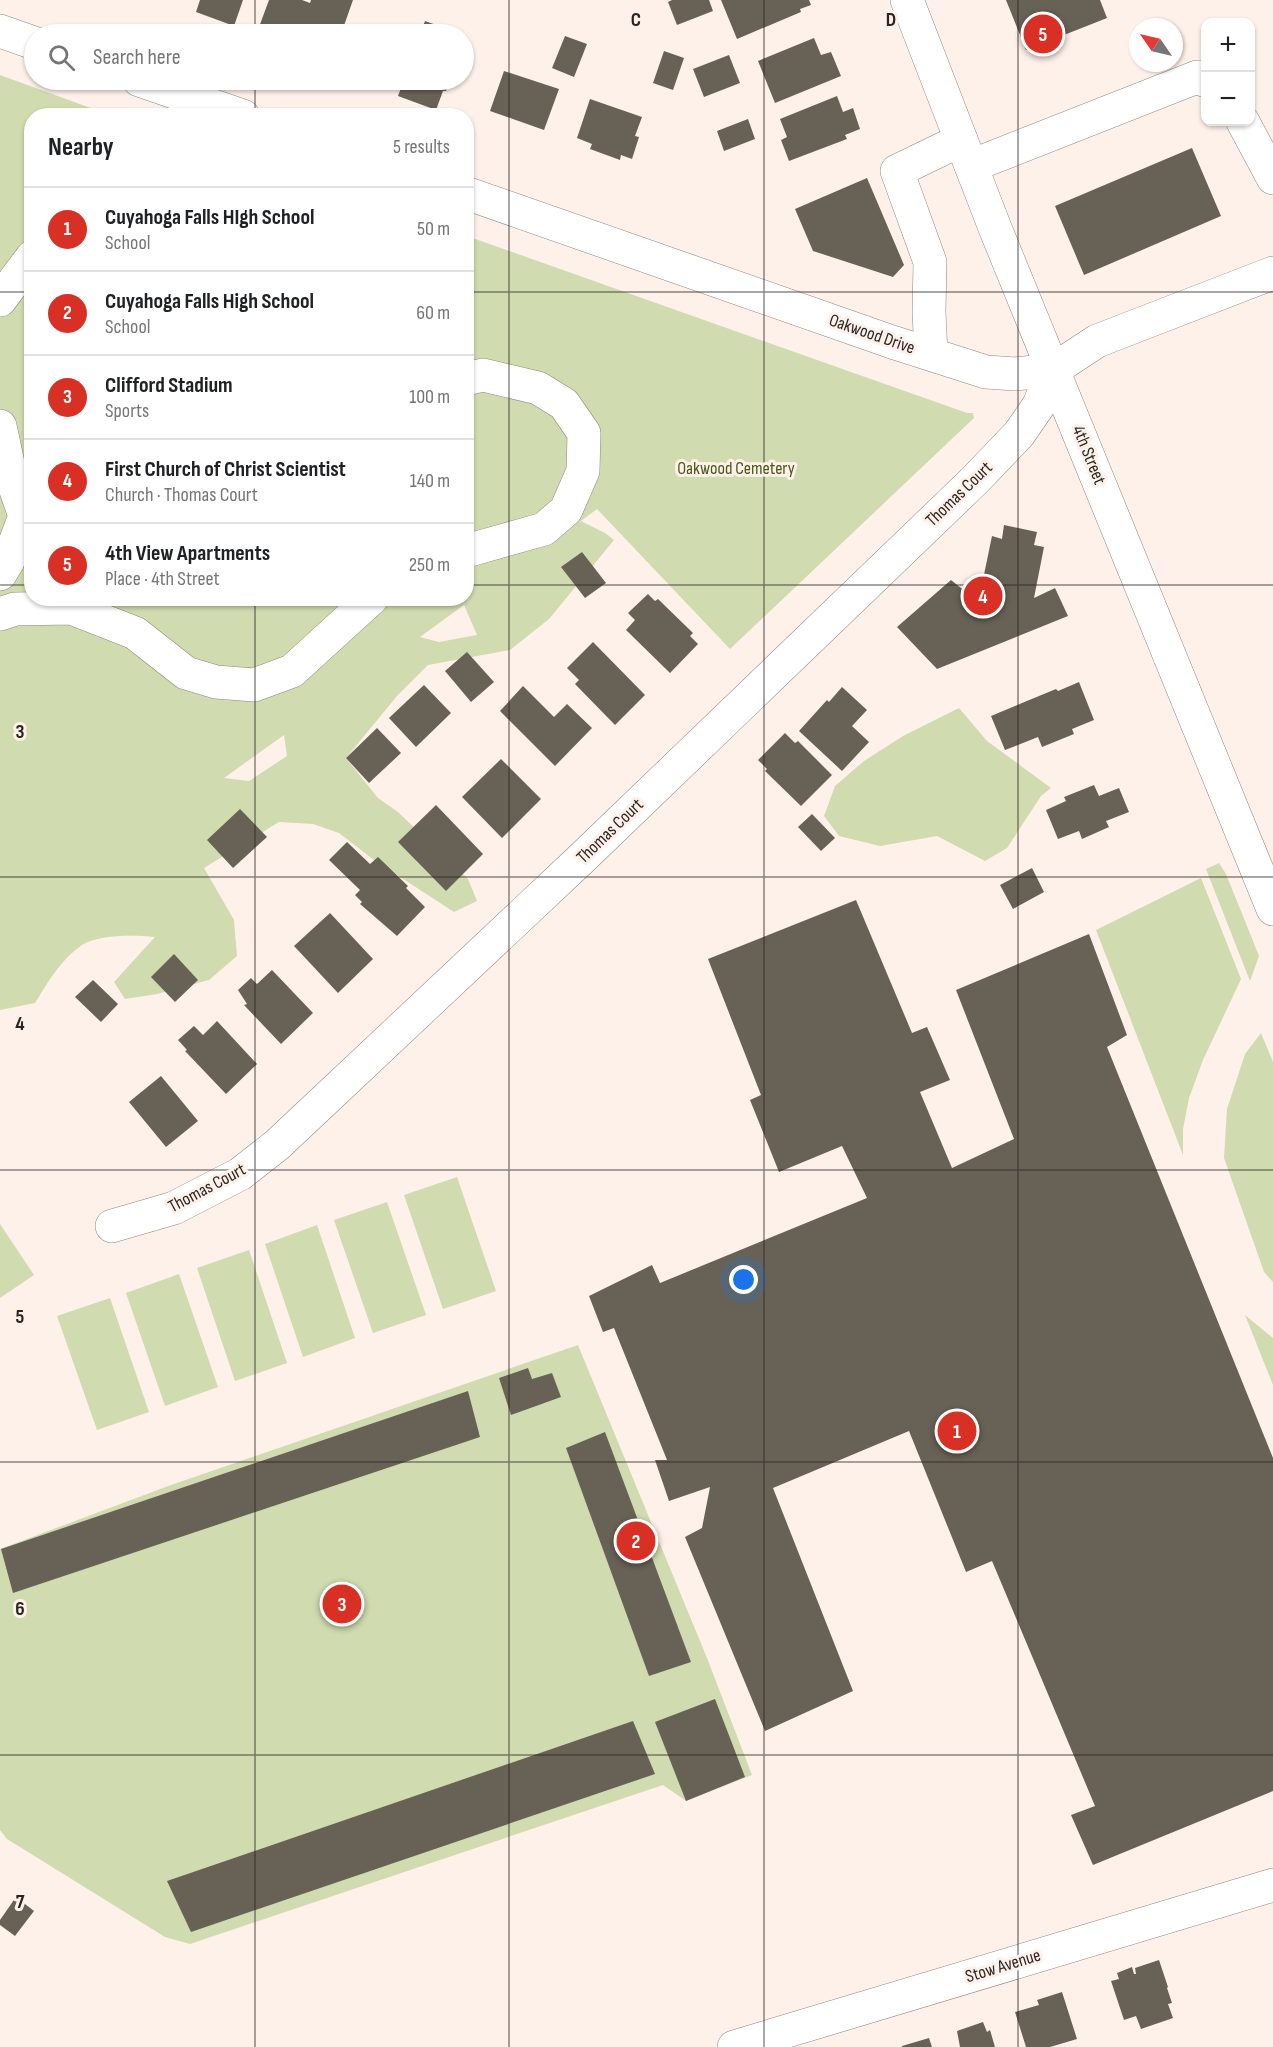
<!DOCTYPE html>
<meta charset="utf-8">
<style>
:root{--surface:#fff;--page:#f6f6f6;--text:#202124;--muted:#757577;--line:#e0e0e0;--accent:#d93025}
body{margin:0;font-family:"Sofia Sans Condensed",sans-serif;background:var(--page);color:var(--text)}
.controls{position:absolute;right:18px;top:18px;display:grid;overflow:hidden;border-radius:12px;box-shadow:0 2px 4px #0004}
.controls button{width:54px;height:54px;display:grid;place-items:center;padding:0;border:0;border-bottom:2px solid var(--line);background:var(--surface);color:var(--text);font:30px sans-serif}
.compass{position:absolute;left:1129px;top:18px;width:54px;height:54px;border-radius:50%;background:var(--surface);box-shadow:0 2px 4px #0004;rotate:304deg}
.you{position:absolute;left:744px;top:1280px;width:21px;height:21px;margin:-15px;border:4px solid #fff;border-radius:50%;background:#1a73e8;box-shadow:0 0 0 9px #1a73e833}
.badge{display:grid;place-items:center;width:39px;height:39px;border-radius:50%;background:var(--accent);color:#fff;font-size:20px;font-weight:700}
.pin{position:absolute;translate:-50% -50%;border:3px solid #fff;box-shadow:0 2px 6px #0006}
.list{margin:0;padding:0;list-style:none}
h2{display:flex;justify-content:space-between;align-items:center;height:78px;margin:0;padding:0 24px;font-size:26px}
h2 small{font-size:20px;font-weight:400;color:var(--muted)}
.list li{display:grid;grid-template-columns:39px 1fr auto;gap:18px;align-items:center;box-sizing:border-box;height:84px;padding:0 24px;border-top:2px solid var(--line)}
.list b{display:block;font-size:22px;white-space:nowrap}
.list p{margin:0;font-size:20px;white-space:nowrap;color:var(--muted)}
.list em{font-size:20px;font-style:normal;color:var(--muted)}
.icon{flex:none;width:33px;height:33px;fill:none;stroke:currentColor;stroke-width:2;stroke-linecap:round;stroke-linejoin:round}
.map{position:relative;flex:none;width:1273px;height:2047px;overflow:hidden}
.search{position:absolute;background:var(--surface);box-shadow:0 2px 4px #0004;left:24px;top:24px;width:450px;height:66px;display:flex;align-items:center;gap:15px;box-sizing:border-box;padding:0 21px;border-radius:33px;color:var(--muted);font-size:22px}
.panel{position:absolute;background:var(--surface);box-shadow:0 2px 4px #0004;left:24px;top:108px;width:450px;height:498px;border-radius:24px}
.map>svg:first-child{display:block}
</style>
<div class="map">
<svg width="1273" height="2047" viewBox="0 0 1273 2047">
<rect width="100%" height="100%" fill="#fef1ea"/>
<g fill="#d0dbb0" fill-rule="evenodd">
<path d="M 0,75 L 110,115 L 32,116 L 32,598 L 466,598 L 467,236 L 967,413 L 973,413 L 974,418 L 730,649 L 597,509 L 581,521 L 605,533 L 614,540 L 549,619 L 510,650 L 428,665 L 397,696 L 346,758 L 378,798 L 398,812 L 468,879 L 477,901 L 454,912 L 374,860 L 339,833 L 313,824 L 279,822 L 204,868 L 234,920 L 237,956 L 209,980 L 157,994 L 125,999 L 114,982 L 155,937 C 136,935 99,934 82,945 C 61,959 48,982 35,1003 L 0,1010 ZM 464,605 L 477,635 L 439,642 L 420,637 ZM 284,735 L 287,756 L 249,781 L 224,778 Z"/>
<polygon points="959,708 987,741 1051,788 1041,796 1007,848 985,861 937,836 880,846 839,836 824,816 835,786 864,761 903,736"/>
<polygon points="1219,863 1226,874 1259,956 1250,981 1206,869"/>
<polygon points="1201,878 1241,979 1203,1060 1189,1098 1183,1129 1183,1155 1096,930"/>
<polygon points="1261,1033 1273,1062 1273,1282 1264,1272 1224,1158 1227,1109 1245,1054"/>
<polygon points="457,1177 496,1291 443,1309 404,1195"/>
<polygon points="387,1202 426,1315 373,1333 334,1220"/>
<polygon points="0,1224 34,1275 0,1298"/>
<polygon points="317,1225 355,1338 303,1357 265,1244"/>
<polygon points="249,1250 287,1363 235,1381 197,1268"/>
<polygon points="179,1274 218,1387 165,1406 126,1293"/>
<polygon points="110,1298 149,1412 97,1430 57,1316"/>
<polygon points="1245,1315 1273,1338 1273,1385"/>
<polygon points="578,1345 707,1658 752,1775 686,1801 663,1785 190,1944 165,1937 7,1839 0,1830 0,1549 171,1485"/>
</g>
<g fill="#686256">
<polygon points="200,0 243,0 234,26 196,12"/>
<polygon points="269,0 302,0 310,3 311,0 353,0 341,34 272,34 273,32 259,27"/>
<polygon points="672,0 709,0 713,11 677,25 668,2"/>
<polygon points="721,0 809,0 811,5 800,9 801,12 737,39"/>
<polygon points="1006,0 1100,0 1107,18 1026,50"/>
<polygon points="425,21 461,34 420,34"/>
<polygon points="565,36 587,44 574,77 552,68"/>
<polygon points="814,38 821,55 831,52 841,76 775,103 758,61"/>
<polygon points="664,51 684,58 673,90 653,83"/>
<polygon points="729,55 740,83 704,97 693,69"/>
<polygon points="504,71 559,89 544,130 490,111"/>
<polygon points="404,80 451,80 446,91 443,91 436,110 398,96"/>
<polygon points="837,96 843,112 853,108 860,129 845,135 847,139 789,161 781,140 787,137 780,119"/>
<polygon points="590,99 642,117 635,136 639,137 632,159 621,155 620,160 590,149 592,144 577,138"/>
<polygon points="748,119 755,139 724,151 717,131"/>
<polygon points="1192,148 1221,216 1084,275 1055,206"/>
<polygon points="867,178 904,265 893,277 813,251 795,209"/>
<polygon points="1004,525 1037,532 1034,545 1044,547 1034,598 1055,588 1068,616 937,669 897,627 951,580 966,592 980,594 992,536 1002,539"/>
<polygon points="582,552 606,583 585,598 561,567"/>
<polygon points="648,594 655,601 658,599 693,633 690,636 698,644 670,673 626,630 635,620 628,613"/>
<polygon points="593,642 645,695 615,725 575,684 579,680 567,668"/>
<polygon points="467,652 494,682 471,702 445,671"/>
<polygon points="1079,682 1094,720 1072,729 1074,734 1042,747 1038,737 1005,750 991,716 1056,689 1058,691"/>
<polygon points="424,685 451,713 416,747 389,718"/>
<polygon points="523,686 554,717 567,704 592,728 555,766 500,711"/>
<polygon points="842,687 867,710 852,726 869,742 842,771 799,731 827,700 829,702"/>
<polygon points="377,728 401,753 369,783 346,758"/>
<polygon points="785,733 795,743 798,741 832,775 801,806 765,771 767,769 758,760"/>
<polygon points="501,759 541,799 502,838 462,797"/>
<polygon points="1094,785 1099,796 1119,788 1129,812 1106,821 1109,827 1082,839 1079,831 1058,839 1046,810 1066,801 1064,797"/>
<polygon points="436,805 483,854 446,891 398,842"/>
<polygon points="240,809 267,837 233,868 207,840"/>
<polygon points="812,814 835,838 821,851 798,827"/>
<polygon points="347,842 370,864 378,857 408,886 406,888 425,907 397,936 360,904 362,902 355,895 360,890 329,860"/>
<polygon points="1032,868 1044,892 1013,909 1000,885"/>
<polygon points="856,900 912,1033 927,1027 950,1080 920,1092 952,1168 1014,1139 956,990 1089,934 1127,1035 1107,1047 1273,1458 1273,1791 1093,1865 1071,1815 1095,1806 992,1561 966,1572 909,1431 773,1488 853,1691 765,1731 685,1537 702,1528 710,1487 669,1501 655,1460 667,1460 614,1328 603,1332 589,1296 652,1265 660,1283 867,1198 842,1146 779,1172 750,1100 761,1095 708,959"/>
<polygon points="330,913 373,959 338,993 294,946"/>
<polygon points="174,954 198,980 175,1002 151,977"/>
<polygon points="272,970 313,1013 281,1044 244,1005 247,1004 238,990 251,978 257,984"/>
<polygon points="93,980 118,1004 101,1022 75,997"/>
<polygon points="217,1021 257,1064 226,1094 185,1051 187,1050 178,1040 194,1026 203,1035"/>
<polygon points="161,1076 198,1121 166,1147 129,1102"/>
<polygon points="528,1368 532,1379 552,1373 561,1397 511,1415 499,1378"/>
<polygon points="468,1391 480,1437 13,1593 1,1549"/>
<polygon points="605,1432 691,1662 649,1676 566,1448"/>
<polygon points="715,1699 745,1777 686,1801 655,1722"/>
<polygon points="633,1721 655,1774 191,1932 167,1881"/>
<polygon points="16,1897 34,1911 15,1936 0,1925 0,1920"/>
<polygon points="1159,1960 1168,1987 1167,1988 1172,2003 1168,2004 1173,2018 1141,2029 1136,2016 1124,2020 1111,1981 1119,1979 1117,1973 1132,1967 1134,1974 1136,1974 1135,1968"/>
<polygon points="1062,1992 1077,2039 1050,2047 1026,2047 1015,2012 1039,2005 1037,2000"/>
<polygon points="983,2022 987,2032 990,2030 995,2047 960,2047 957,2031"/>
<polygon points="929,2038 932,2047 902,2047 902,2046"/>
</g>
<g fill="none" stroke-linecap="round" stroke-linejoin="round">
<g stroke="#93857d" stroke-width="34">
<g id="minor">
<polyline points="907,0 995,228 1273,909"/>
<polyline points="0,31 34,43"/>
<polyline points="139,80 243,116"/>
<polyline points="1243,122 1273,178"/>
<polyline points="971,166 1197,77 1206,81"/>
<polyline points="466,193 892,342 986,372 1015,374 1053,370 1097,341 1273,273"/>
<polyline points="0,300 32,257"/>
<polyline points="931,354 929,312 930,262 897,171 961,140"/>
<polyline points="466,379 483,375 538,388 564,404 584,433 583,471 566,510 544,529 466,551"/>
<polyline points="0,426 10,473 25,516 8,561 0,574"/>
<polyline points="0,614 15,609 71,608 135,633 186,673 216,682 254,685 292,671 372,598"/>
<polyline points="112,1226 174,1208 240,1174 277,1145 579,861 974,481 1019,434 1039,405 1053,370"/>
<polyline points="734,2047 1273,1885"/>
</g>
</g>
<use href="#minor" stroke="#fff" stroke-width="33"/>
</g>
<path fill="none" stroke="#2b2522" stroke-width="1.5" stroke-opacity="0.55" d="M 255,0 L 255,34M 509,0 L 509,2047M 764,0 L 764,2047M 1018,0 L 1018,2047M 255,80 L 255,116M 0,292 L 32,292M 466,292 L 1273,292M 0,585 L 32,585M 466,585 L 1273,585M 255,598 L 255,2047M 0,877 L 1273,877M 0,1170 L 1273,1170M 0,1462 L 1273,1462M 0,1755 L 1273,1755"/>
<g text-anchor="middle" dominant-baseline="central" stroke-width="6" stroke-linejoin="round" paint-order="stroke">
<g font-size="18" fill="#2b2522" stroke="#fef1ea">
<text transform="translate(872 334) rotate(19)">Oakwood Drive</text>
<text transform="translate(1089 455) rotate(68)">4th Street</text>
<text transform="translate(959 494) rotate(-44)">Thomas Court</text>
<text transform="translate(610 831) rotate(-44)">Thomas Court</text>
<text transform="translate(207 1188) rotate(-28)">Thomas Court</text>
<text transform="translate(1003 1966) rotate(-17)">Stow Avenue</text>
</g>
<g font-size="18" fill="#4b5717" stroke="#fef1ea">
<text x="736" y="468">Oakwood Cemetery</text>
</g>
</g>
<g font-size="20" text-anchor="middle" font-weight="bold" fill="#2b2522" stroke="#fef1ea" stroke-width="6" stroke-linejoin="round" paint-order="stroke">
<text x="636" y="26">C</text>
<text x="891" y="26">D</text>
<text x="20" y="738">3</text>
<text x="20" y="1030">4</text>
<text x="20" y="1323">5</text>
<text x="20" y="1615">6</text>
<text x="20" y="1908">7</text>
</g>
</svg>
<div class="controls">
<button>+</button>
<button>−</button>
</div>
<svg class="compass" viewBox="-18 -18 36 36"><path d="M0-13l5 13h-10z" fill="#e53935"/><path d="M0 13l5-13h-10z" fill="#757577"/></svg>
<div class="you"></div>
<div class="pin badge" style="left:957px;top:1431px">1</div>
<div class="pin badge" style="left:636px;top:1541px">2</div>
<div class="pin badge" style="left:342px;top:1604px">3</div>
<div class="pin badge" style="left:983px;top:596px">4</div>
<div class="pin badge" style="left:1043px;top:34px">5</div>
<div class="search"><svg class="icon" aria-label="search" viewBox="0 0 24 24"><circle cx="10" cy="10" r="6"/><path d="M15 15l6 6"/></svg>Search here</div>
<section class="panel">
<h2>Nearby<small>5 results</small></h2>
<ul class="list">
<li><span class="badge">1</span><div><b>Cuyahoga Falls HIgh School</b><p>School</p></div><em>50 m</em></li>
<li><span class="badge">2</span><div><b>Cuyahoga Falls High School</b><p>School</p></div><em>60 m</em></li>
<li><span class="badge">3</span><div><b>Clifford Stadium</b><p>Sports</p></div><em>100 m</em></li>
<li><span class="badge">4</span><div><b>First Church of Christ Scientist</b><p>Church · Thomas Court</p></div><em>140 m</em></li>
<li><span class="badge">5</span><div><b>4th View Apartments</b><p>Place · 4th Street</p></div><em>250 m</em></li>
</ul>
</section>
</div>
